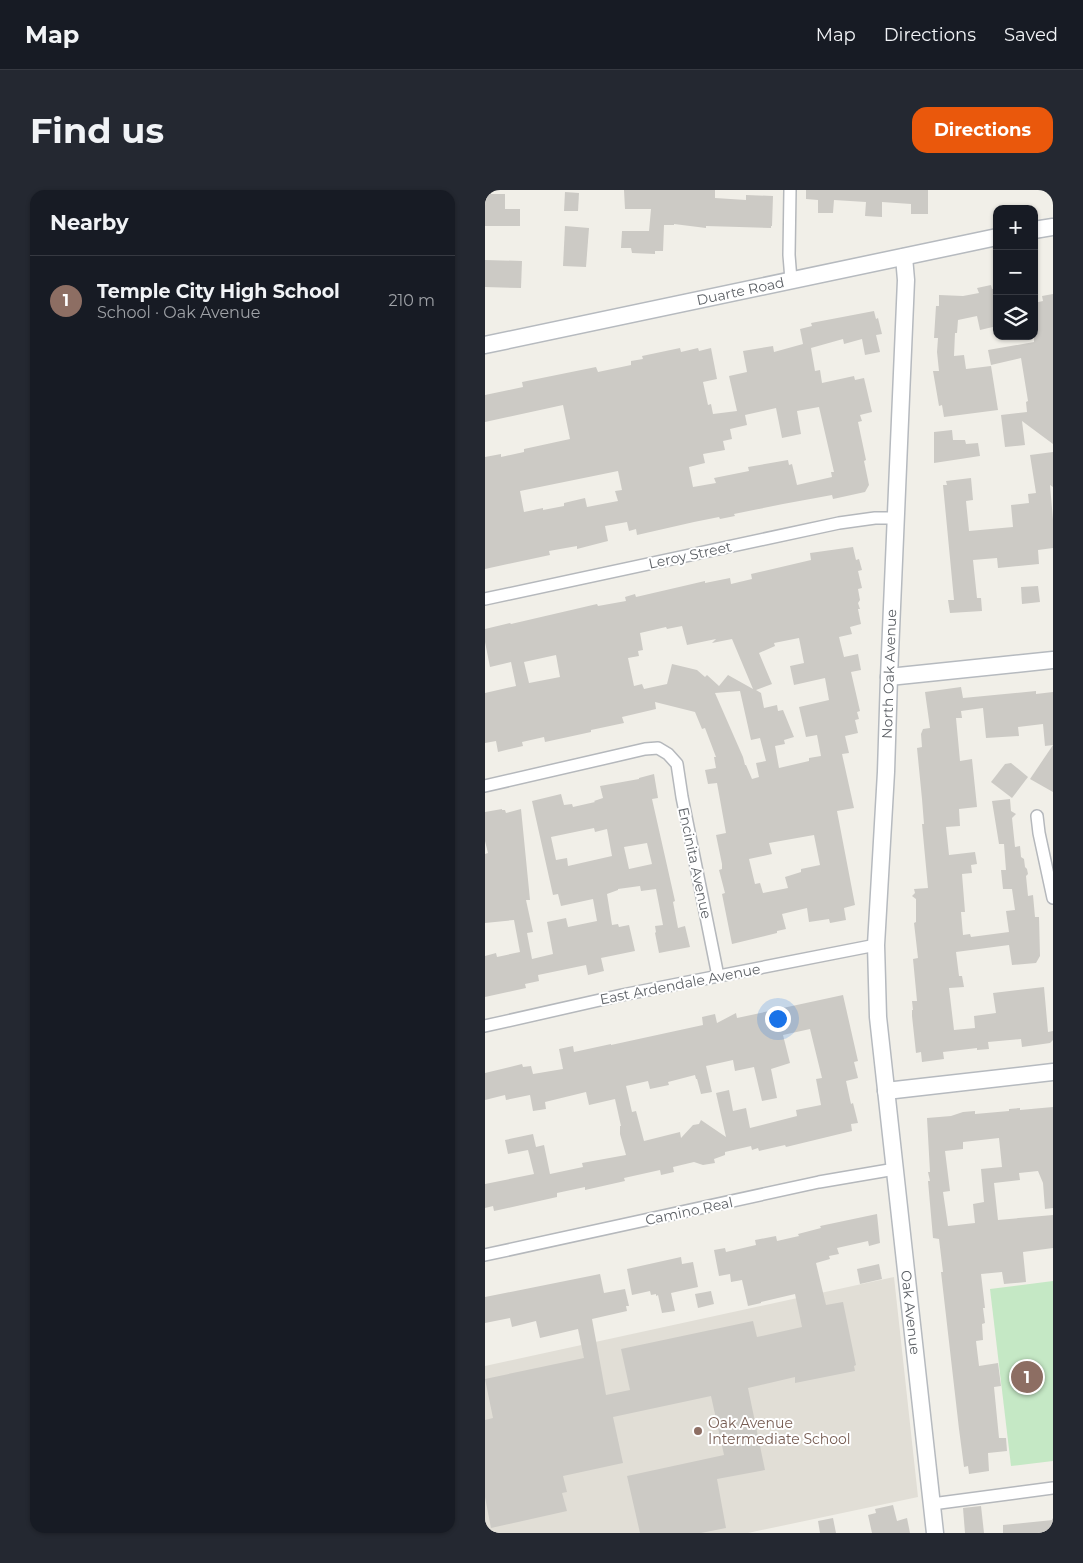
<!DOCTYPE html>
<meta charset="utf-8">
<style>
:root{--surface:#171b24;--page:#242831;--text:#f1f3f6;--muted:#9ea1a6;--line:#363941;--accent:#ea580c}
body{margin:0;font-family:Montserrat,sans-serif;background:var(--page);color:var(--text)}
.controls{position:absolute;right:15px;top:15px;display:grid;overflow:hidden;border-radius:10px;box-shadow:0 1px 4px #0004}
.controls button{width:45px;height:45px;display:grid;place-items:center;padding:0;border:0;border-bottom:1px solid var(--line);background:var(--surface);color:var(--text);font:25px sans-serif}
.you{position:absolute;left:292px;top:828px;width:18px;height:18px;margin:-12px;border:4px solid #fff;border-radius:50%;background:#1a73e8;box-shadow:0 0 0 8px #1a73e833}
.badge{display:grid;place-items:center;width:32px;height:32px;border-radius:50%;background:var(--accent);color:#fff;font-size:16px;font-weight:700}
.pin{position:absolute;translate:-50% -50%;border:2px solid #fff;box-shadow:0 1px 5px #0006}
.list{margin:0;padding:0;list-style:none}
h2{display:flex;justify-content:space-between;align-items:center;height:65px;margin:0;padding:0 20px;font-size:21px}
h2 small{font-size:16px;font-weight:400;color:var(--muted)}
.list li{display:grid;grid-template-columns:32px 1fr auto;gap:15px;align-items:center;box-sizing:border-box;height:90px;padding:0 20px;border-top:1px solid var(--line)}
.list b{display:block;font-size:19px;white-space:nowrap}
.list p{margin:0;font-size:16px;white-space:nowrap;color:var(--muted)}
.list em{font-size:16px;font-style:normal;color:var(--muted)}
.icon{flex:none;width:28px;height:28px;fill:none;stroke:currentColor;stroke-width:2;stroke-linecap:round;stroke-linejoin:round}
.map{position:relative;flex:none;width:568px;height:1343px;overflow:hidden;border-radius:15px}
header{display:flex;align-items:center;gap:30px;box-sizing:border-box;height:70px;padding:0 25px;background:var(--surface);border-bottom:1px solid var(--line)}
header strong{font-size:24px}
nav{display:flex;gap:28px;margin-inline-start:auto;font-size:18px}
.intro{display:flex;align-items:center;justify-content:space-between;box-sizing:border-box;height:120px;padding:0 30px}
h1{margin:0;font-size:35px}
.button{padding:12px 22px;border-radius:15px;background:var(--accent);color:#fff;font-size:18px;font-weight:700}
main{display:flex;gap:30px;padding:0 30px}
aside{flex:1;background:var(--surface);border-radius:15px;box-shadow:0 1px 4px #0004}
.map>svg:first-child{display:block}
</style>
<header>
<strong>Map</strong>
<nav><a>Map</a><a>Directions</a><a>Saved</a></nav>
</header>
<div class="intro"><h1>Find us</h1><a class="button">Directions</a></div>
<main>
<aside>
<h2>Nearby<small></small></h2>
<ul class="list">
<li><span class="badge" style="background:#8d6e63">1</span><div><b>Temple City High School</b><p>School · Oak Avenue</p></div><em>210 m</em></li>
</ul>
</aside>
<div class="map">
<svg width="568" height="1343" viewBox="0 0 568 1343">
<rect width="100%" height="100%" fill="#f1efe8"/>
<polygon fill="#e1ded6" points="409,1087 433,1307 263,1343 0,1343 0,1176"/>
<polygon fill="#c5e8c5" points="568,1091 568,1271 526,1276 505,1099"/>
<g fill="#cccac5" fill-rule="evenodd">
<polygon points="139,0 230,0 230,8 261,10 261,5 288,6 287,36 286,36 286,38 221,36 221,38 189,34 189,35 179,35 178,61 170,61 170,64 147,63 146,58 136,58 137,41 164,41 166,19 140,19"/>
<polygon points="321,0 443,0 443,24 426,24 426,14 397,12 397,27 380,26 381,12 349,10 348,23 333,23 333,10 321,9"/>
<polygon points="80,2 94,3 93,21 79,21"/>
<polygon points="0,4 20,4 20,19 35,19 35,36 0,36"/>
<polygon points="80,36 104,38 101,77 78,76"/>
<polygon points="0,70 37,71 36,98 0,97"/>
<polygon points="506,95 507,99 512,98 512,136 495,140 492,126 473,130 472,143 470,143 469,166 479,165 481,179 506,176 513,220 459,227 457,215 454,216 448,181 454,181 452,162 453,148 449,148 451,116 454,116 454,105 478,106 494,103 492,98"/>
<polygon points="568,104 568,254 537,231 540,255 520,257 516,225 542,222 541,212 543,211 536,168 506,175 503,160 549,152 549,113 558,111 557,106"/>
<path d="M 389,121 L 391,129 L 393,128 L 397,144 L 391,145 L 395,162 L 380,165 L 377,149 L 359,154 L 358,149 L 326,158 L 330,181 L 335,180 L 337,193 L 369,186 L 370,190 L 379,188 L 387,222 L 375,225 L 377,231 L 373,232 L 381,270 L 379,271 L 384,295 L 380,302 L 348,309 L 347,305 L 298,314 L 249,324 L 250,326 L 235,329 L 234,327 L 209,332 L 152,345 L 151,339 L 144,341 L 142,332 L 120,336 L 123,351 L 92,359 L 92,356 L 64,361 L 65,365 L 0,379 L 0,267 L 16,264 L 16,267 L 39,262 L 39,259 L 85,249 L 78,215 L 0,232 L 0,205 L 38,197 L 37,192 L 111,177 L 113,182 L 146,175 L 146,171 L 158,169 L 157,166 L 195,158 L 196,162 L 213,158 L 214,161 L 226,158 L 232,189 L 218,192 L 223,215 L 226,214 L 228,224 L 252,221 L 244,186 L 262,182 L 258,161 L 288,156 L 289,162 L 318,154 L 315,139 L 327,136 L 326,133 ZM 334,217 L 349,282 L 346,282 L 347,287 L 312,295 L 307,274 L 304,275 L 303,270 L 263,277 L 264,281 L 229,288 L 231,293 L 208,297 L 204,277 L 220,273 L 218,264 L 240,260 L 238,251 L 247,249 L 245,239 L 262,235 L 260,225 L 291,218 L 297,248 L 316,244 L 312,221 ZM 133,281 L 137,300 L 130,301 L 133,311 L 102,317 L 100,308 L 79,313 L 79,316 L 58,320 L 58,318 L 39,322 L 35,301 Z"/>
<polygon points="467,240 468,250 480,250 481,254 493,253 495,266 449,273 449,242"/>
<polygon points="568,262 568,297 565,295 568,330 568,358 553,360 554,374 513,378 512,368 488,370 492,408 496,408 497,421 465,423 463,410 469,410 458,295 462,295 461,291 486,288 488,310 481,311 484,341 528,337 526,315 544,313 543,304 551,303 545,265"/>
<path d="M 368,357 L 371,370 L 374,369 L 377,380 L 373,381 L 377,398 L 373,399 L 375,410 L 373,413 L 375,419 L 373,419 L 376,434 L 365,437 L 367,444 L 354,447 L 359,467 L 373,464 L 376,480 L 366,482 L 375,521 L 372,522 L 374,529 L 370,530 L 373,543 L 360,546 L 364,563 L 357,564 L 369,618 L 352,621 L 370,715 L 359,718 L 361,730 L 345,733 L 344,729 L 324,732 L 322,718 L 297,724 L 301,739 L 292,741 L 292,743 L 247,754 L 237,704 L 240,703 L 234,680 L 237,679 L 237,674 L 231,645 L 241,643 L 232,593 L 223,594 L 220,580 L 231,578 L 229,567 L 231,567 L 220,538 L 217,539 L 210,522 L 170,512 L 171,519 L 137,527 L 139,533 L 106,540 L 106,542 L 60,552 L 59,547 L 37,552 L 38,556 L 13,562 L 11,551 L 0,553 L 0,503 L 31,496 L 26,472 L 5,477 L 0,452 L 0,439 L 25,433 L 26,434 L 112,414 L 113,416 L 141,411 L 140,407 L 150,404 L 151,407 L 220,391 L 220,393 L 245,388 L 246,394 L 267,389 L 266,384 L 326,370 L 325,363 ZM 197,436 L 202,455 L 231,449 L 227,453 L 247,449 L 268,499 L 243,485 L 234,496 L 222,485 L 220,487 L 212,480 L 187,474 L 182,494 L 159,499 L 157,494 L 149,496 L 143,468 L 154,466 L 153,461 L 158,460 L 155,443 L 181,437 L 182,439 ZM 314,448 L 319,473 L 305,476 L 309,495 L 340,488 L 344,510 L 314,517 L 321,547 L 332,545 L 336,566 L 324,568 L 324,571 L 294,578 L 290,556 L 300,554 L 299,550 L 309,547 L 298,520 L 293,521 L 292,515 L 279,518 L 276,503 L 271,500 L 287,494 L 274,463 L 290,456 L 289,453 ZM 71,465 L 75,487 L 44,493 L 39,472 ZM 255,501 L 266,550 L 275,548 L 281,571 L 271,573 L 274,587 L 267,589 L 261,575 L 260,575 L 258,567 L 230,503 ZM 329,645 L 335,675 L 316,679 L 316,682 L 300,687 L 303,698 L 278,703 L 275,693 L 270,694 L 264,669 L 287,664 L 284,653 Z"/>
<polygon points="553,396 555,412 537,414 536,397"/>
<polygon points="476,497 478,508 551,501 551,504 568,502 568,555 560,556 558,534 533,537 534,546 501,548 498,518 476,521 477,528 471,528 475,571 487,569 492,617 474,619 475,636 461,637 464,665 490,662 492,674 486,675 487,683 477,684 480,722 476,722 478,745 485,744 486,747 524,742 521,721 530,720 527,699 518,699 516,680 521,680 519,654 514,654 507,611 525,609 526,621 531,624 527,628 530,657 535,656 536,667 539,669 540,677 542,679 543,684 541,686 543,706 548,705 550,727 554,727 555,766 551,773 527,775 524,755 471,762 474,786 477,786 479,797 464,798 469,840 490,838 489,826 511,823 508,803 559,797 563,842 568,841 568,850 565,853 537,857 536,849 503,852 504,859 492,860 492,858 458,862 459,869 437,872 436,862 431,863 427,826 427,820 428,820 427,811 432,811 428,769 433,768 429,733 431,732 431,709 427,706 430,703 429,699 443,698 437,634 439,634 437,609 432,558 437,557 436,544 438,539 445,538 440,502"/>
<polygon points="568,555 568,602 545,589"/>
<polygon points="526,573 543,587 527,608 506,592 520,574"/>
<path d="M 169,584 L 173,608 L 167,609 L 190,711 L 188,712 L 193,738 L 200,736 L 205,757 L 174,763 L 170,743 L 171,742 L 170,736 L 178,735 L 171,699 L 156,701 L 155,696 L 133,699 L 133,700 L 122,704 L 127,735 L 133,734 L 134,737 L 144,735 L 150,761 L 116,768 L 119,781 L 103,785 L 101,775 L 53,785 L 54,791 L 40,794 L 41,798 L 0,807 L 0,766 L 11,763 L 12,767 L 35,762 L 29,730 L 0,733 L 0,664 L 3,663 L 0,651 L 0,622 L 17,619 L 17,620 L 20,620 L 21,623 L 36,619 L 45,710 L 41,710 L 48,742 L 42,743 L 47,769 L 68,764 L 62,732 L 81,728 L 83,737 L 112,731 L 108,709 L 76,716 L 73,704 L 68,705 L 47,611 L 76,604 L 79,615 L 87,614 L 88,617 L 110,612 L 109,611 L 118,608 L 115,596 L 154,589 L 154,588 ZM 109,638 L 110,642 L 122,639 L 127,666 L 83,676 L 82,668 L 71,670 L 66,647 ZM 162,653 L 167,674 L 144,679 L 139,657 Z"/>
<path d="M 358,805 L 373,871 L 369,872 L 373,888 L 361,891 L 366,914 L 368,913 L 373,933 L 366,934 L 367,941 L 301,957 L 300,955 L 274,961 L 273,958 L 267,960 L 266,956 L 240,962 L 240,965 L 229,969 L 230,973 L 218,975 L 209,972 L 188,977 L 189,982 L 176,985 L 175,980 L 139,988 L 140,991 L 100,1000 L 100,997 L 72,1003 L 72,1007 L 9,1021 L 8,1016 L 0,1018 L 0,994 L 49,984 L 43,960 L 23,964 L 20,950 L 48,944 L 51,957 L 59,955 L 65,984 L 98,977 L 97,973 L 141,965 L 135,944 L 135,936 L 136,936 L 130,909 L 104,915 L 101,902 L 60,912 L 61,919 L 48,921 L 45,905 L 21,910 L 20,905 L 0,910 L 0,883 L 37,874 L 38,877 L 46,876 L 48,884 L 78,879 L 74,859 L 88,856 L 89,862 L 126,854 L 126,855 L 218,835 L 217,827 L 230,824 L 232,833 L 251,823 L 252,828 ZM 325,839 L 337,888 L 331,889 L 336,915 L 311,920 L 312,926 L 265,938 L 261,918 L 248,921 L 244,900 L 231,903 L 241,947 L 216,930 L 214,934 L 208,935 L 196,948 L 195,942 L 159,951 L 151,921 L 147,922 L 141,896 L 163,891 L 165,899 L 184,895 L 183,892 L 210,885 L 211,889 L 212,889 L 216,904 L 227,902 L 221,876 L 248,870 L 250,881 L 269,877 L 277,911 L 292,908 L 286,879 L 305,873 L 298,845 Z"/>
<path d="M 568,917 L 568,1018 L 560,1019 L 558,993 L 553,981 L 534,983 L 535,990 L 509,993 L 513,1030 L 568,1025 L 568,1058 L 538,1062 L 541,1092 L 519,1094 L 517,1082 L 496,1084 L 500,1118 L 498,1118 L 500,1133 L 497,1134 L 498,1150 L 491,1151 L 494,1176 L 513,1173 L 516,1196 L 509,1197 L 514,1248 L 521,1248 L 522,1261 L 503,1263 L 504,1281 L 484,1284 L 483,1276 L 479,1277 L 474,1239 L 456,1082 L 458,1082 L 454,1049 L 448,1048 L 443,991 L 445,991 L 443,982 L 445,982 L 442,928 L 466,926 L 478,922 L 490,921 L 490,924 L 524,921 L 524,919 L 535,918 L 535,920 ZM 514,948 L 517,977 L 496,979 L 499,1012 L 488,1014 L 490,1033 L 463,1036 L 458,1002 L 465,1001 L 460,961 L 478,959 L 478,952 Z"/>
<polygon points="392,1024 395,1053 384,1056 383,1051 352,1058 354,1064 344,1066 345,1069 331,1073 341,1115 358,1112 371,1175 369,1176 370,1181 310,1193 310,1187 263,1198 280,1280 232,1289 241,1338 216,1343 155,1343 142,1286 239,1265 226,1206 128,1227 138,1273 78,1286 82,1302 77,1303 82,1321 6,1338 0,1307 0,1230 8,1228 0,1189 99,1168 93,1139 55,1148 51,1131 27,1137 25,1128 0,1133 0,1107 115,1084 119,1103 140,1099 144,1116 141,1116 142,1121 107,1129 121,1205 145,1200 136,1159 268,1131 272,1147 317,1137 310,1104 276,1112 276,1113 263,1116 257,1090 246,1092 245,1084 234,1086 229,1060 240,1058 241,1062 271,1055 270,1050 291,1046 292,1051 314,1046 313,1044 336,1038 335,1036"/>
<polygon points="196,1067 197,1074 208,1072 213,1097 186,1103 190,1121 177,1123 173,1105 171,1106 171,1104 166,1105 165,1101 147,1105 142,1079"/>
<polygon points="394,1074 397,1089 375,1094 372,1079"/>
<polygon points="226,1101 229,1114 213,1118 210,1104"/>
<polygon points="408,1315 412,1331 422,1328 425,1343 387,1343 383,1325 391,1323 390,1319"/>
<polygon points="496,1316 499,1343 480,1343 478,1318"/>
<polygon points="348,1328 351,1343 335,1343 333,1331"/>
<polygon points="568,1330 568,1343 518,1343 518,1335"/>
</g>
<g fill="none" stroke-linecap="round" stroke-linejoin="round">
<g stroke="#b5b8bc" stroke-width="14">
<g id="street">
<polyline points="305,0 304,65 306,90"/>
<polyline points="0,409 354,333 390,328 411,328"/>
<polyline points="0,596 160,559 173,558 183,564 192,574 197,607 233,786"/>
<polyline points="552,626 554,643 568,708"/>
<polyline points="0,836 137,805 391,755"/>
<polyline points="0,1065 334,992 410,979"/>
<polyline points="447,1314 568,1298"/>
</g>
</g>
<g stroke="#b6babf" stroke-width="19">
<g id="secondary">
<polyline points="549,40 568,37"/>
<path id="s1" d="M 419,67 L 421,90 L 404,487 L 401,582 L 391,755 L 393,827 L 450,1343"/>
<path id="s2" d="M 0,155 L 512,47"/>
<polyline points="404,487 568,470"/>
<polyline points="401,901 568,882"/>
</g>
</g>
<use href="#street" stroke="#fff" stroke-width="11"/>
<use href="#secondary" stroke="#fff" stroke-width="16"/>
</g>
<circle fill="#8d6e63" stroke="#fff" stroke-width="2" cx="213" cy="1241" r="5"/>
<g text-anchor="middle" dominant-baseline="central" stroke-width="4" stroke-linejoin="round" paint-order="stroke">
<g font-size="14" fill="#5f6368" stroke="#fff">
<text stroke="none"><textPath href="#s2" startOffset="261">Duarte Road</textPath></text>
<text transform="translate(205 365) rotate(-12)">Leroy Street</text>
<text transform="translate(404 484) rotate(-88)">North Oak Avenue</text>
<text transform="translate(210 673) rotate(78)">Encinita Avenue</text>
<text transform="translate(195 794) rotate(-11)">East Ardendale Avenue</text>
<text transform="translate(204 1021) rotate(-12)">Camino Real</text>
<text stroke="none"><textPath href="#s1" startOffset="1058">Oak Avenue</textPath></text>
</g>
<g font-size="14" fill="#785e54" stroke="#fff" text-anchor="start">
<text x="223" y="1233">Oak Avenue<tspan x="223" dy="16">Intermediate School</tspan></text>
</g>
</g>
</svg>
<div class="controls">
<button>+</button>
<button>−</button>
<button><svg class="icon" aria-label="layers" viewBox="0 0 24 24"><path d="M12 4l9 5-9 5-9-5zM3 14l9 5 9-5"/></svg></button>
</div>
<div class="you"></div>
<div class="pin badge" style="left:542px;top:1187px;background:#8d6e63">1</div>
</div>
</main>
